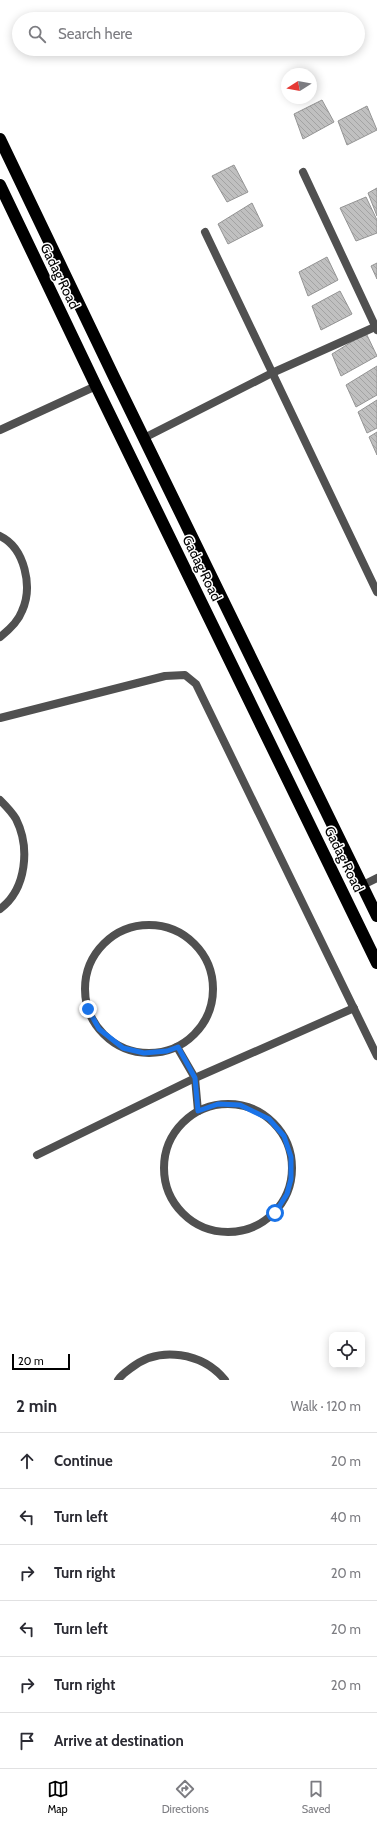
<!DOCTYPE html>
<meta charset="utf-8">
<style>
:root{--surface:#fff;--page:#f7f7f7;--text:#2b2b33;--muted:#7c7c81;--line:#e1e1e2;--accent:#000}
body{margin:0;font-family:Cabin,sans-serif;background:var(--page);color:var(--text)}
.controls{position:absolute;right:12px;bottom:12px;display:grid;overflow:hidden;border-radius:8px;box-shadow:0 2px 10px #0003}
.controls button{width:36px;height:36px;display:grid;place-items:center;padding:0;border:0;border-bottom:1px solid var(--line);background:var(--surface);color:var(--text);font:20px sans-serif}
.compass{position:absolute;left:281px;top:68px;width:36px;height:36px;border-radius:50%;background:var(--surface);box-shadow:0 2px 10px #0003;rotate:259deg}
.scale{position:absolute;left:12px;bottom:10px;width:58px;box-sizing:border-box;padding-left:4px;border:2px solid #000;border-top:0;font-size:11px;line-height:14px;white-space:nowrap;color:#000;-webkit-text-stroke:3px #fff;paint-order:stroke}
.stop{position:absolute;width:12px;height:12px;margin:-9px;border:3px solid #1a73e8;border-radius:50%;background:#fff}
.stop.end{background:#1a73e8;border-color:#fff;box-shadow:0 1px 4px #0008}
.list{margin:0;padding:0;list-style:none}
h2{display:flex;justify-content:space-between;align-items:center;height:52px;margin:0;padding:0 16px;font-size:17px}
h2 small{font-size:13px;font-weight:400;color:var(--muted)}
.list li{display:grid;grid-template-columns:26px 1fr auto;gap:12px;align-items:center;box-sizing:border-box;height:56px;padding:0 16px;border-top:1px solid var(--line)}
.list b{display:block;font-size:15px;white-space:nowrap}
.list em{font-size:13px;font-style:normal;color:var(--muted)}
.icon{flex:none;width:22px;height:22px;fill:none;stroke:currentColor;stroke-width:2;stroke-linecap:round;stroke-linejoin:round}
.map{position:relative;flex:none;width:377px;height:1380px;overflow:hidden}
.search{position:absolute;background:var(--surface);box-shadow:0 2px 10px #0003;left:12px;right:12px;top:12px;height:44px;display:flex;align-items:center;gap:10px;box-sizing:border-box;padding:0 14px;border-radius:22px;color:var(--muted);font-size:15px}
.sheet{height:388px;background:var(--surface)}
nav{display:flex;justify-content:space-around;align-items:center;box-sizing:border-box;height:56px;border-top:1px solid var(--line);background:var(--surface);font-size:11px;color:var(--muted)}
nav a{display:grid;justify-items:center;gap:2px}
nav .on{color:var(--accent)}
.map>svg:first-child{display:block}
</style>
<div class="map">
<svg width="377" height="1380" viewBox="0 0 377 1380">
<defs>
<pattern id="building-back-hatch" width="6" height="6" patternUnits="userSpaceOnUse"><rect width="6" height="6" fill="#c0c0c0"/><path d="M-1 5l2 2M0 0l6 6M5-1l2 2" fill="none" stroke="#a3a3a3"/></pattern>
</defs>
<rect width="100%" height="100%" fill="#fff"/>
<g fill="url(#building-back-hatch)" stroke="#949494">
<polygon points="322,100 334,122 303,139 294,114"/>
<polygon points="367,106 377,130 347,145 338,121"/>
<polygon points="234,165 248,192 227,202 212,176"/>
<polygon points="377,188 377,216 368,193"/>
<polygon points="366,197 377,220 377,233 356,241 340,208"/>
<polygon points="252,203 263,226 228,244 218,224"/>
<polygon points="327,257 338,280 308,296 299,272"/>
<polygon points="377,263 377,279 371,266"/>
<polygon points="340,291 352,314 321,330 312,306"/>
<polygon points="366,333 377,356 341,376 332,354"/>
<polygon points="377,366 377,395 356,407 346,385"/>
<polygon points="377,400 377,428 367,433 358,412"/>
<polygon points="377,432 377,455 369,437"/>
</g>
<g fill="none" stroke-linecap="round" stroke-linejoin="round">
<g stroke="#505050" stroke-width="8">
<path d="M 0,536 C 25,548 33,587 22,611 C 18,622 9,630 0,637"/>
<polyline points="0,718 165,676 185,675 196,684 377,1056"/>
<path d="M 0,800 C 5,805 12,812 16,819 C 30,847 27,889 0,909"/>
<circle cx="149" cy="989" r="64"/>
<polyline points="177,1047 195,1078 198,1111"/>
<circle cx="228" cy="1168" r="64"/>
<polyline points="37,1155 195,1078 354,1008"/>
<path d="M 118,1380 C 121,1375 127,1371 131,1368 C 160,1345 203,1353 225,1380"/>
</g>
<g stroke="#505050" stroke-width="8">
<polyline points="303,172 377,330"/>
<polyline points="205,232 377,592"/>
<polyline points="0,430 96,386"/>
<polyline points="144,438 272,373 377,326"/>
<polyline points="363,885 377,878"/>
</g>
<g stroke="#000" stroke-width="12">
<polyline points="0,139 114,377 377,916"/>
<polyline points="0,185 96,386 377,963"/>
</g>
</g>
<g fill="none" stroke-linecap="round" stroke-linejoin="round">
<polyline stroke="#1a73e8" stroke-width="5" points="88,1009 99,1029 123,1048 144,1053 167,1051 178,1047 195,1078 198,1111 218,1104 240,1105 269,1119 284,1136 291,1157 291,1179 287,1194 275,1213"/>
</g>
<g text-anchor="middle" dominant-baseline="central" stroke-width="3" stroke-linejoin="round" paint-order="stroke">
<g font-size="14" fill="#000" stroke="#fff">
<text transform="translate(60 276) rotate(64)">Gadag Road</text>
<text transform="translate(202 568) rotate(64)">Gadag Road</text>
<text transform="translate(344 859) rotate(64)">Gadag Road</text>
</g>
</g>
</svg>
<div class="controls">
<button><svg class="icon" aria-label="locate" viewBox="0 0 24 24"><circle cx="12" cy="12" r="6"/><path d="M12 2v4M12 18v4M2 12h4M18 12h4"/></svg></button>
</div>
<svg class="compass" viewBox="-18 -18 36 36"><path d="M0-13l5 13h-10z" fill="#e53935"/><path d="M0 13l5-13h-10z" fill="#7c7c81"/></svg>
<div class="scale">20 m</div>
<div class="stop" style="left:275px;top:1213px"></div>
<div class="stop end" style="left:88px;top:1009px"></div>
<div class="search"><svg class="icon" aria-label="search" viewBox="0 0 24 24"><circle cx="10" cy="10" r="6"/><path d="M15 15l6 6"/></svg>Search here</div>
</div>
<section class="sheet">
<h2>2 min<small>Walk · 120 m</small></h2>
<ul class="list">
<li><svg class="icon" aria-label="ahead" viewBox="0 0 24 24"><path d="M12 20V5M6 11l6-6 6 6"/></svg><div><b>Continue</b></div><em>20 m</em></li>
<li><svg class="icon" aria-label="left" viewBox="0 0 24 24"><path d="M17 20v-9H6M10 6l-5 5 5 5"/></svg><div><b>Turn left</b></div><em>40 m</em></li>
<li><svg class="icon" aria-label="right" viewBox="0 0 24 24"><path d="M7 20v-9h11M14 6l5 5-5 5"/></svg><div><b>Turn right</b></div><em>20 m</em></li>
<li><svg class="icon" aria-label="left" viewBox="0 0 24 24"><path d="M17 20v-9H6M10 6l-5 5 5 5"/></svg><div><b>Turn left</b></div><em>20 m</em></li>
<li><svg class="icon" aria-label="right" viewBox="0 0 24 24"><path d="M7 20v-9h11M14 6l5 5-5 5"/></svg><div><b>Turn right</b></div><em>20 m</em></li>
<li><svg class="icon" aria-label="arrive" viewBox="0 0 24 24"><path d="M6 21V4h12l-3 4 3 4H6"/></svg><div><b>Arrive at destination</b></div></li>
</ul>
</section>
<nav>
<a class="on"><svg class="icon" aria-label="map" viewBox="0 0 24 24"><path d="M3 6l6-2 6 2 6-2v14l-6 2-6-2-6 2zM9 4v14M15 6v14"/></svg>Map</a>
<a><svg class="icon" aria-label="directions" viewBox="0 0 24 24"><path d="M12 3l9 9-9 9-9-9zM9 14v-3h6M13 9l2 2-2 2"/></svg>Directions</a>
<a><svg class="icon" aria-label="saved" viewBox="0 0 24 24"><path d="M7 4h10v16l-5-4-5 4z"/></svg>Saved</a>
</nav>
